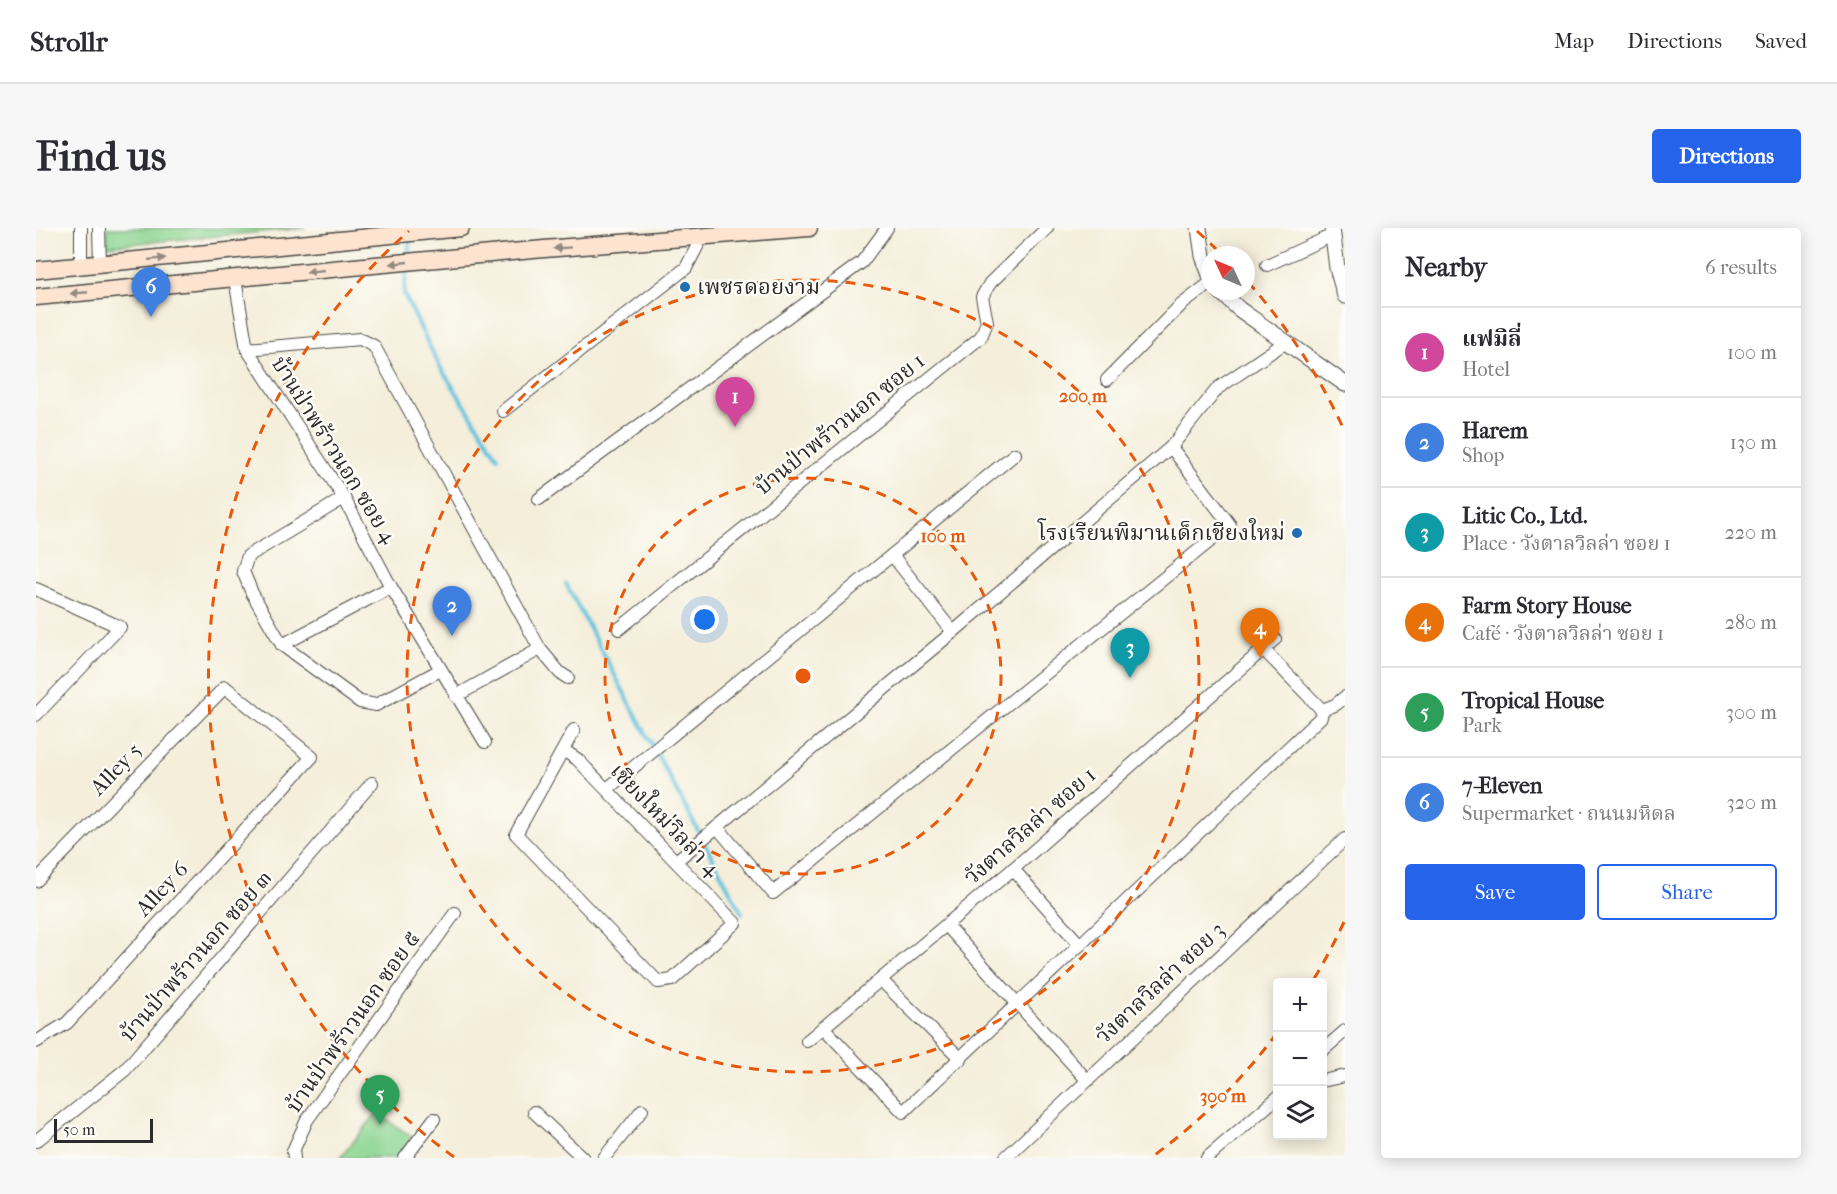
<!DOCTYPE html>
<meta charset="utf-8">
<style>
:root{--surface:#fff;--page:#f7f7f7;--text:#2b2b33;--muted:#7c7c81;--line:#e1e1e2;--accent:#2563eb}
body{margin:0;font-family:"IM FELL French Canon","Noto Serif Thai",serif;background:var(--page);color:var(--text)}
.controls{position:absolute;right:18px;bottom:18px;display:grid;overflow:hidden;border-radius:6px;box-shadow:0 3px 15px #0003}
.controls button{width:54px;height:54px;display:grid;place-items:center;padding:0;border:0;border-bottom:2px solid var(--line);background:var(--surface);color:var(--text);font:30px sans-serif}
.compass{position:absolute;left:1165px;top:18px;width:54px;height:54px;border-radius:50%;background:var(--surface);box-shadow:0 3px 15px #0003;rotate:314deg}
.scale{position:absolute;left:18px;bottom:15px;width:99px;box-sizing:border-box;padding-left:6px;border:3px solid #2b2b2b;border-top:0;font-size:16px;line-height:21px;white-space:nowrap;color:#2b2b2b;-webkit-text-stroke:4px #fdfcf7;paint-order:stroke}
.you{position:absolute;left:669px;top:392px;width:21px;height:21px;margin:-15px;border:4px solid #fff;border-radius:50%;background:#1a73e8;box-shadow:0 0 0 9px #1a73e833}
.badge{display:grid;place-items:center;width:39px;height:39px;border-radius:50%;background:var(--accent);color:#fff;font-size:20px;font-weight:700}
.pin{position:absolute;translate:-50% -50px;filter:drop-shadow(0 2px 3px #0008)}
.pin::after{content:'';position:absolute;top:32px;width:21px;height:18px;background:inherit;clip-path:polygon(0 0,100% 0,50% 100%)}
.list{margin:0;padding:0;list-style:none}
h2{display:flex;justify-content:space-between;align-items:center;height:78px;margin:0;padding:0 24px;font-size:26px}
h2 small{font-size:20px;font-weight:400;color:var(--muted)}
.list li{display:grid;grid-template-columns:39px 1fr auto;gap:18px;align-items:center;box-sizing:border-box;height:90px;padding:0 24px;border-top:2px solid var(--line)}
.list b{display:block;font-size:22px;white-space:nowrap}
.list p{margin:0;font-size:20px;white-space:nowrap;color:var(--muted)}
.list em{font-size:20px;font-style:normal;color:var(--muted)}
.actions{display:flex;gap:12px;padding:18px 24px}
.actions a{flex:1;padding:14px 0;border:2px solid var(--accent);border-radius:6px;text-align:center;font-size:21px;color:var(--accent)}
.actions .main{background:var(--accent);color:#fff}
.icon{flex:none;width:33px;height:33px;fill:none;stroke:currentColor;stroke-width:2;stroke-linecap:round;stroke-linejoin:round}
.map{position:relative;flex:none;width:1309px;height:930px;overflow:hidden;border-radius:6px}
header{display:flex;align-items:center;gap:36px;box-sizing:border-box;height:84px;padding:0 30px;background:var(--surface);border-bottom:2px solid var(--line)}
header strong{font-size:28px}
nav{display:flex;gap:33px;margin-inline-start:auto;font-size:21px}
.intro{display:flex;align-items:center;justify-content:space-between;box-sizing:border-box;height:144px;padding:0 36px}
h1{margin:0;font-size:42px}
.button{padding:15px 27px;border-radius:6px;background:var(--accent);color:#fff;font-size:21px;font-weight:700}
main{display:flex;gap:36px;padding:0 36px}
aside{flex:1;background:var(--surface);border-radius:6px;box-shadow:0 3px 15px #0003}
.map>svg:first-child{display:block}
</style>
<header>
<strong>Strollr</strong>
<nav><a>Map</a><a>Directions</a><a>Saved</a></nav>
</header>
<div class="intro"><h1>Find us</h1><a class="button">Directions</a></div>
<main>
<div class="map">
<svg width="1309" height="930" viewBox="0 0 1309 930">
<rect width="100%" height="100%" fill="#fdfcf7"/>
<filter id="ink" filterUnits="userSpaceOnUse"><feTurbulence type="fractalNoise" baseFrequency=".0167" numOctaves="2"/><feDisplacementMap in="SourceGraphic" scale="12" xChannelSelector="R" yChannelSelector="G"/><feConvolveMatrix kernelMatrix="1 2 1 2 8 2 1 2 1" color-interpolation-filters="sRGB"/></filter>
<filter id="wash" filterUnits="userSpaceOnUse"><feTurbulence type="fractalNoise" baseFrequency=".008" numOctaves="4" result="noise"/><feDisplacementMap in="SourceGraphic" scale="24" xChannelSelector="R" yChannelSelector="G"/><feGaussianBlur stdDeviation="1.35" result="paint"/><feColorMatrix in="noise" values="0 0 0 0 0 0 0 0 0 0 0 0 0 0 0 0 0 1.4 0 .05"/><feComposite in="paint" operator="in"/></filter>
<g filter="url(#wash)">
<rect width="100%" height="100%" fill="#f4eeda"/>
<g fill="#8ad490" stroke="#5a805e" stroke-width="1.5">
<polygon points="71,0 269,0 71,18"/>
<polygon points="341,885 376,909 362,930 304,930"/>
</g>
<g fill="none" stroke-linecap="round" stroke-linejoin="round">
<g stroke="#5fc1dd" stroke-width="4">
<polyline points="372,29 374,10"/>
<polyline points="371,39 368,66 403,137 462,229"/>
<polyline points="530,356 706,685"/>
</g>
</g>
</g>
<g filter="url(#ink)">
<g fill="none" stroke-linecap="round" stroke-linejoin="round">
<g stroke="#494845" stroke-width="14">
<g id="minor">
<polyline points="63,0 64,36"/>
<polyline points="1231,37 1297,7"/>
<polyline points="45,38 45,0"/>
<polyline points="199,51 211,121 308,270 355,359 449,514"/>
<polyline points="211,121 324,111 338,118 504,421 524,445 532,450"/>
<polyline points="1071,152 1144,78 1174,55"/>
<polyline points="467,183 650,40 666,9"/>
<polyline points="308,270 212,328 207,343 216,365 246,417 324,474 340,477 404,442"/>
<polyline points="503,271 826,34 851,0"/>
<polyline points="856,327 917,404"/>
<polyline points="0,361 84,399 0,487"/>
<polyline points="583,401 945,109 951,94 946,69 954,55 1011,0"/>
<polyline points="246,417 355,359"/>
<polyline points="420,468 504,421"/>
<polyline points="1286,482 1299,477 1309,469"/>
<polyline points="527,522 541,531 699,695 636,752 622,754 480,606 538,502"/>
<polyline points="571,561 979,226"/>
<polyline points="681,599 737,665 1194,297 1135,219"/>
<polyline points="640,633 917,404 1135,219 1182,160 1250,114"/>
<polyline points="977,641 1044,717"/>
<polyline points="0,653 189,459 276,529 31,795 0,814"/>
<polyline points="911,698 1051,852"/>
<polyline points="846,753 925,831"/>
<polyline points="787,799 867,884 1285,489 1286,482 1228,422"/>
<polyline points="771,813 977,641 1239,411"/>
<polyline points="1286,823 1309,803"/>
<polyline points="1286,853 1309,848"/>
<polyline points="498,884 547,930"/>
<polyline points="0,913 89,842 336,555"/>
<polyline points="258,930 257,923 271,892 419,685"/>
<polyline points="369,930 398,891"/>
<polyline points="568,930 606,882"/>
<polyline points="969,930 1309,611"/>
<polyline points="1171,930 1242,869"/>
</g>
</g>
<g stroke="#494845" stroke-width="17">
<g id="tertiary">
<polyline points="1163,0 1167,28 1174,47"/>
<polyline points="1296,0 1301,40 1309,68"/>
<polyline points="1184,63 1203,81 1309,156"/>
</g>
</g>
<g stroke="#494845" stroke-width="19">
<g id="secondary">
<polyline points="0,42 425,0"/>
<polyline points="0,69 508,21 773,0"/>
</g>
</g>
<use href="#minor" stroke="#fff" stroke-width="12"/>
<use href="#tertiary" stroke="#fff" stroke-width="15"/>
<use href="#secondary" stroke="#fde4d1" stroke-width="16"/>
</g>
<defs><path id="oneway-solid" d="M-6-.8H1V-3.2L6.5 0L1 3.2V.8H-6Z" transform="scale(1.5)"/></defs>
<g fill="#94887e">
<use href="#oneway-solid" transform="translate(526 20) rotate(176)"/>
<use href="#oneway-solid" transform="translate(121 31) rotate(-6)"/>
<use href="#oneway-solid" transform="translate(363 35) rotate(174)"/>
<use href="#oneway-solid" transform="translate(279 43) rotate(174)"/>
<use href="#oneway-solid" transform="translate(43 65) rotate(175)"/>
</g>
</g>
<g fill="none" stroke="#e8590c" stroke-width="3" stroke-dasharray="10 8">
<circle cx="767" cy="448" r="198"/>
<circle cx="767" cy="448" r="396"/>
<path d="M1308 694A594 594 0 0 1 1276 754M1241 805A594 594 0 0 1 1116 929M418 929A594 594 0 0 1 373 3M1161 3A594 594 0 0 1 1183 24M1212 54A594 594 0 0 1 1308 202"/>
</g>
<g fill="#1f6fb2" stroke="#fdfcf7" stroke-width="2">
<circle cx="649" cy="59" r="6"/>
<circle cx="1261" cy="305" r="6"/>
</g>
<g text-anchor="middle" dominant-baseline="central" stroke-width="5" stroke-linejoin="round" paint-order="stroke">
<g font-size="22" fill="#2b2b2b" stroke="#fdfcf7" text-anchor="start">
<text x="661" y="59">เพชรดอยงาม</text>
<text x="1249" y="305" text-anchor="end">โรงเรียนพิมานเด็กเชียงใหม่</text>
</g>
<g font-size="22" fill="#2b2b2b" stroke="#fdfcf7">
<text transform="translate(804 196) rotate(-39)">บ้านป่าพร้าวนอก ซอย 1</text>
<text transform="translate(298 222) rotate(58)">บ้านป่าพร้าวนอก ซอย 4</text>
<text transform="translate(80 541) rotate(-46)">Alley 5</text>
<text transform="translate(629 592) rotate(46)">เชียงใหม่วิลล่า 4</text>
<text transform="translate(994 598) rotate(-41)">วังตาลวิลล่า ซอย 1</text>
<text transform="translate(126 661) rotate(-47)">Alley 6</text>
<text transform="translate(160 728) rotate(-49)">บ้านป่าพร้าวนอก ซอย ๓</text>
<text transform="translate(1124 755) rotate(-43)">วังตาลวิลล่า ซอย 3</text>
<text transform="translate(317 794) rotate(-55)">บ้านป่าพร้าวนอก ซอย ๕</text>
</g>
</g>
<circle cx="767" cy="448" r="9" fill="#e8590c" stroke="#fdfcf7" stroke-width="3"/>
<g font-size="18" text-anchor="middle" font-weight="bold" fill="#e8590c" stroke="#fdfcf7" stroke-width="5" stroke-linejoin="round" paint-order="stroke">
<text x="1047" y="174">200 m</text>
<text x="907" y="314">100 m</text>
<text x="1187" y="874">300 m</text>
</g>
</svg>
<div class="controls">
<button>+</button>
<button>−</button>
<button><svg class="icon" aria-label="layers" viewBox="0 0 24 24"><path d="M12 4l9 5-9 5-9-5zM3 14l9 5 9-5"/></svg></button>
</div>
<svg class="compass" viewBox="-18 -18 36 36"><path d="M0-13l5 13h-10z" fill="#e53935"/><path d="M0 13l5-13h-10z" fill="#7c7c81"/></svg>
<div class="scale">50 m</div>
<div class="you"></div>
<div class="pin badge" style="left:699px;top:199px;background:#d1479c">1</div>
<div class="pin badge" style="left:416px;top:408px;background:#3f7fe0">2</div>
<div class="pin badge" style="left:1094px;top:450px;background:#0f9aa8">3</div>
<div class="pin badge" style="left:1224px;top:430px;background:#e8710a">4</div>
<div class="pin badge" style="left:344px;top:897px;background:#2e9e5b">5</div>
<div class="pin badge" style="left:115px;top:89px;background:#3f7fe0">6</div>
</div>
<aside>
<h2>Nearby<small>6 results</small></h2>
<ul class="list">
<li><span class="badge" style="background:#d1479c">1</span><div><b>แฟมิลี่</b><p>Hotel</p></div><em>100 m</em></li>
<li><span class="badge" style="background:#3f7fe0">2</span><div><b>Harem</b><p>Shop</p></div><em>130 m</em></li>
<li><span class="badge" style="background:#0f9aa8">3</span><div><b>Litic Co., Ltd.</b><p>Place · วังตาลวิลล่า ซอย 1</p></div><em>220 m</em></li>
<li><span class="badge" style="background:#e8710a">4</span><div><b>Farm Story House</b><p>Café · วังตาลวิลล่า ซอย 1</p></div><em>280 m</em></li>
<li><span class="badge" style="background:#2e9e5b">5</span><div><b>Tropical House</b><p>Park</p></div><em>300 m</em></li>
<li><span class="badge" style="background:#3f7fe0">6</span><div><b>7-Eleven</b><p>Supermarket · ถนนมหิดล</p></div><em>320 m</em></li>
</ul>
<div class="actions"><a class="main">Save</a><a>Share</a></div>
</aside>
</main>
